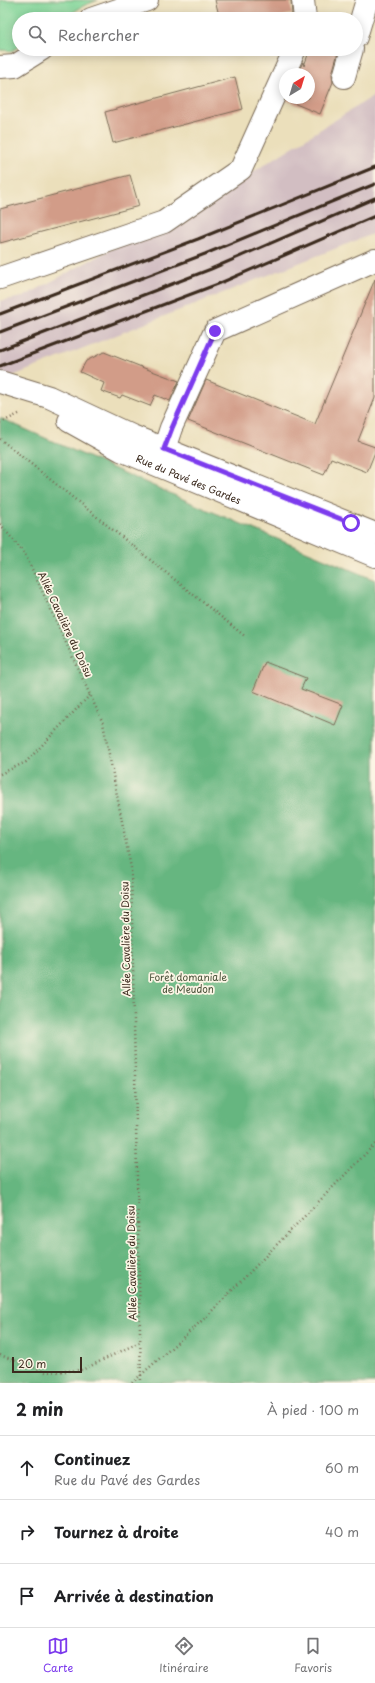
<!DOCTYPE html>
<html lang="fr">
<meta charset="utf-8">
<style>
:root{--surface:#fff;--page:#f6f6f6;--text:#202124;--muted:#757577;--line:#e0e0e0;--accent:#7c3aed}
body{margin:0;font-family:"Playpen Sans",sans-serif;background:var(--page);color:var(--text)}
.compass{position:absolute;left:279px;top:68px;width:36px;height:36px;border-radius:50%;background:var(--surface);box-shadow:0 2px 10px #0003;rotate:38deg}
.scale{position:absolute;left:12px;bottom:10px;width:70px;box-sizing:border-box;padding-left:4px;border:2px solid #3b2a1e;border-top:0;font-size:11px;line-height:14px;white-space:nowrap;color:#3b2a1e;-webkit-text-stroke:3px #fcf5e5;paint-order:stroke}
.stop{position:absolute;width:12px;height:12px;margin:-9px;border:3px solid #7c3aed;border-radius:50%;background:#fff}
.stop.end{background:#7c3aed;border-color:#fff;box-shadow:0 1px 4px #0008}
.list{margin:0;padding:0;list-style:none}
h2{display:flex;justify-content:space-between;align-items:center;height:52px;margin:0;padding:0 16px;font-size:17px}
h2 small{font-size:13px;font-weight:400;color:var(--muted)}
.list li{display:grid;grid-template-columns:26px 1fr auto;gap:12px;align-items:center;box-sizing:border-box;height:64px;padding:0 16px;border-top:1px solid var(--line)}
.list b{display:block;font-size:15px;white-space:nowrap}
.list p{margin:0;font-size:13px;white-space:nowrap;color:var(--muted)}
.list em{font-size:13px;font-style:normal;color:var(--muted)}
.icon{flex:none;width:22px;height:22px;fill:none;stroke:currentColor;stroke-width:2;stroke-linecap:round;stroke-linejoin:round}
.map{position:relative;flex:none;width:375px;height:1383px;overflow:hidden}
.search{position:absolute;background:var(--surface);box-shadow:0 2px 10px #0003;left:12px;right:12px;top:12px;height:44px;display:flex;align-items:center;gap:10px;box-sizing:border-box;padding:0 14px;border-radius:22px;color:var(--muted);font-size:15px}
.sheet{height:244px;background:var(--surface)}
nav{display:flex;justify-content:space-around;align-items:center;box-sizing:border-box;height:56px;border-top:1px solid var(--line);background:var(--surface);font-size:11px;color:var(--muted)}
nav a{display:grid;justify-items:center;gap:2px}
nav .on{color:var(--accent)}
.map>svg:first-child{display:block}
</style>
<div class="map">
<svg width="375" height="1383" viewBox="0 0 375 1383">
<rect width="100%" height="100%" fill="#fcf5e5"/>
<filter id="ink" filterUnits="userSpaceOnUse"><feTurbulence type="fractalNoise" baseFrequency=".025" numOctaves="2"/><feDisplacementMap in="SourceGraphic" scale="8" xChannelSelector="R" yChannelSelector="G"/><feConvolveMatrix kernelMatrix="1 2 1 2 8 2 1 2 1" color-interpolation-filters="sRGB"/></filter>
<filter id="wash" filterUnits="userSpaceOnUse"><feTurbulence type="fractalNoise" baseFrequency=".012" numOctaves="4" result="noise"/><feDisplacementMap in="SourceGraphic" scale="16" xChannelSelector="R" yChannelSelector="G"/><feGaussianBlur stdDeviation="0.9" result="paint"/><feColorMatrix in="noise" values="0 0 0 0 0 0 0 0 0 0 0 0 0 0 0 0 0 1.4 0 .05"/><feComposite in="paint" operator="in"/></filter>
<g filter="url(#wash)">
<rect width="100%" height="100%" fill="#ebdfbb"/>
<polygon fill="#d2bec2" points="375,95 375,233 0,381 0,301 23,297 256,170"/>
<polygon fill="#7ed497" stroke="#5c7f5a" points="0,0 98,0 83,6 63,19 19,19 19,46 12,51 0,50"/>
<polygon fill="#66b680" stroke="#50704f" points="0,418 201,507 375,580 375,1383 0,1383"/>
<g id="blocks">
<g fill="#d29c88">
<polygon points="215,0 291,0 292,14 272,19 220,19"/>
<polygon points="310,49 339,49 332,74 333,82 320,114 286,100 287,98 309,98 309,74 297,74 303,62 304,66"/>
<polygon points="235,77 243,109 113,143 105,112"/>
<polygon points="130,175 139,206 0,243 0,209"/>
<polygon points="375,279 375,398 358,441 375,447 375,452 367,472 331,458 324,475 188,421 206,380 315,424"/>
<polygon points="104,352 144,368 179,381 170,401 155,395 150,406 122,395 120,398 101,391 104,383 80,372 86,361"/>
<polygon points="265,662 306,678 301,689 343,705 335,725 253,691"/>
</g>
</g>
</g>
<g filter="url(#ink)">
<use href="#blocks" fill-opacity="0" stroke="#796955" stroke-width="1"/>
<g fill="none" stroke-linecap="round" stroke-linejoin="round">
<g stroke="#796955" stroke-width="24">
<g id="minor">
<polyline points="303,0 305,19"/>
<polyline points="91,19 147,0"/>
<polyline points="356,37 367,0"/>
<polyline points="0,67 15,66 42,49"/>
<polyline points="344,77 352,49"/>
<polyline points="0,278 164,222 241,169 295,49"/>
<polyline points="164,449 171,428 215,331 375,260"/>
</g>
</g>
<g stroke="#796955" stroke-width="24">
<g id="major">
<polyline points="0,382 49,397 132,436 375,534"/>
<path id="s1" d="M 69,421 L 121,450 L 375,556"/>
</g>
</g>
<g stroke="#796955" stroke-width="2.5" stroke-dasharray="1 3" stroke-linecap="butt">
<polyline points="0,423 21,413"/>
<polyline points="0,439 246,637"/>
<polyline points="0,524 25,554 103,723 131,868 141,1383"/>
<polyline points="0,774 26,762 90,695"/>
<polyline points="0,1355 46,1372 82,1370 140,1342"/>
<polyline points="132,1383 207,1316 375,1144"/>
</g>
<use href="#minor" stroke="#fff" stroke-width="22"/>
<use href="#major" stroke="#fff" stroke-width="22"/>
<g stroke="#3b2a1e" stroke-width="3">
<polyline points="0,314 198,239 375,167"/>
<polyline points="0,332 205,254 375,184"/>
<polyline points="0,350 211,269 375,198"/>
<polyline points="0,366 218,284 375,216"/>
</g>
</g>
</g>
<g fill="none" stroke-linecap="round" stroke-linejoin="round" filter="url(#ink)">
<polyline stroke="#7c3aed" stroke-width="5" points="215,331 172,428 164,449 351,523"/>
</g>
<g text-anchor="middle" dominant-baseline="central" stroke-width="3.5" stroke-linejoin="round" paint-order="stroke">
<g font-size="10" fill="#3b2a1e" stroke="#fcf5e5">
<text stroke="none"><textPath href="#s1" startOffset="133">Rue du Pavé des Gardes</textPath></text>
<text transform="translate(66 624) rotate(65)">Allée Cavalière du Doisu</text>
<text transform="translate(125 939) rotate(-91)">Allée Cavalière du Doisu</text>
<text transform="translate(131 1263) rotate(-91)">Allée Cavalière du Doisu</text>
</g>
<g font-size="10" fill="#4c543c" stroke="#fcf5e5">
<text x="188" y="976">Forêt domaniale<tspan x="188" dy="12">de Meudon</tspan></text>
</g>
</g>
</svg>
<svg class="compass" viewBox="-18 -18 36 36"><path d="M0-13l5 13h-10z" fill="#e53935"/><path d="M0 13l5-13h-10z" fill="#757577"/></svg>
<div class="scale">20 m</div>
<div class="stop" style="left:351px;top:523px"></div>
<div class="stop end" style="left:215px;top:331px"></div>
<div class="search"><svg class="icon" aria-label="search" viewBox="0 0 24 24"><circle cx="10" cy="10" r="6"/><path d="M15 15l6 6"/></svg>Rechercher</div>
</div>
<section class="sheet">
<h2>2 min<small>À pied · 100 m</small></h2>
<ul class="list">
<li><svg class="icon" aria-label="ahead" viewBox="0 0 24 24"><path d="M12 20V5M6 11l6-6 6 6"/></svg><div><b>Continuez</b><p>Rue du Pavé des Gardes</p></div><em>60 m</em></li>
<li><svg class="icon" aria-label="right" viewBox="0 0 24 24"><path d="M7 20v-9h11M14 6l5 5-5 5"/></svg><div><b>Tournez à droite</b></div><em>40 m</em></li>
<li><svg class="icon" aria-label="arrive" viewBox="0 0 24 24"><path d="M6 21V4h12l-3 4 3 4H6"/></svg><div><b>Arrivée à destination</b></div></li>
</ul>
</section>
<nav>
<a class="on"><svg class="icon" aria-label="map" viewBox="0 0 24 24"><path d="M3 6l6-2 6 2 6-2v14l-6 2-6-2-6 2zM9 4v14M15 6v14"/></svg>Carte</a>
<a><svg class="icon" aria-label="directions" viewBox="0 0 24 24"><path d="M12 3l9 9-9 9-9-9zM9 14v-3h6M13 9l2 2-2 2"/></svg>Itinéraire</a>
<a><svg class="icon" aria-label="saved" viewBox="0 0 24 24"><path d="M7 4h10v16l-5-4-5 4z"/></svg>Favoris</a>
</nav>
